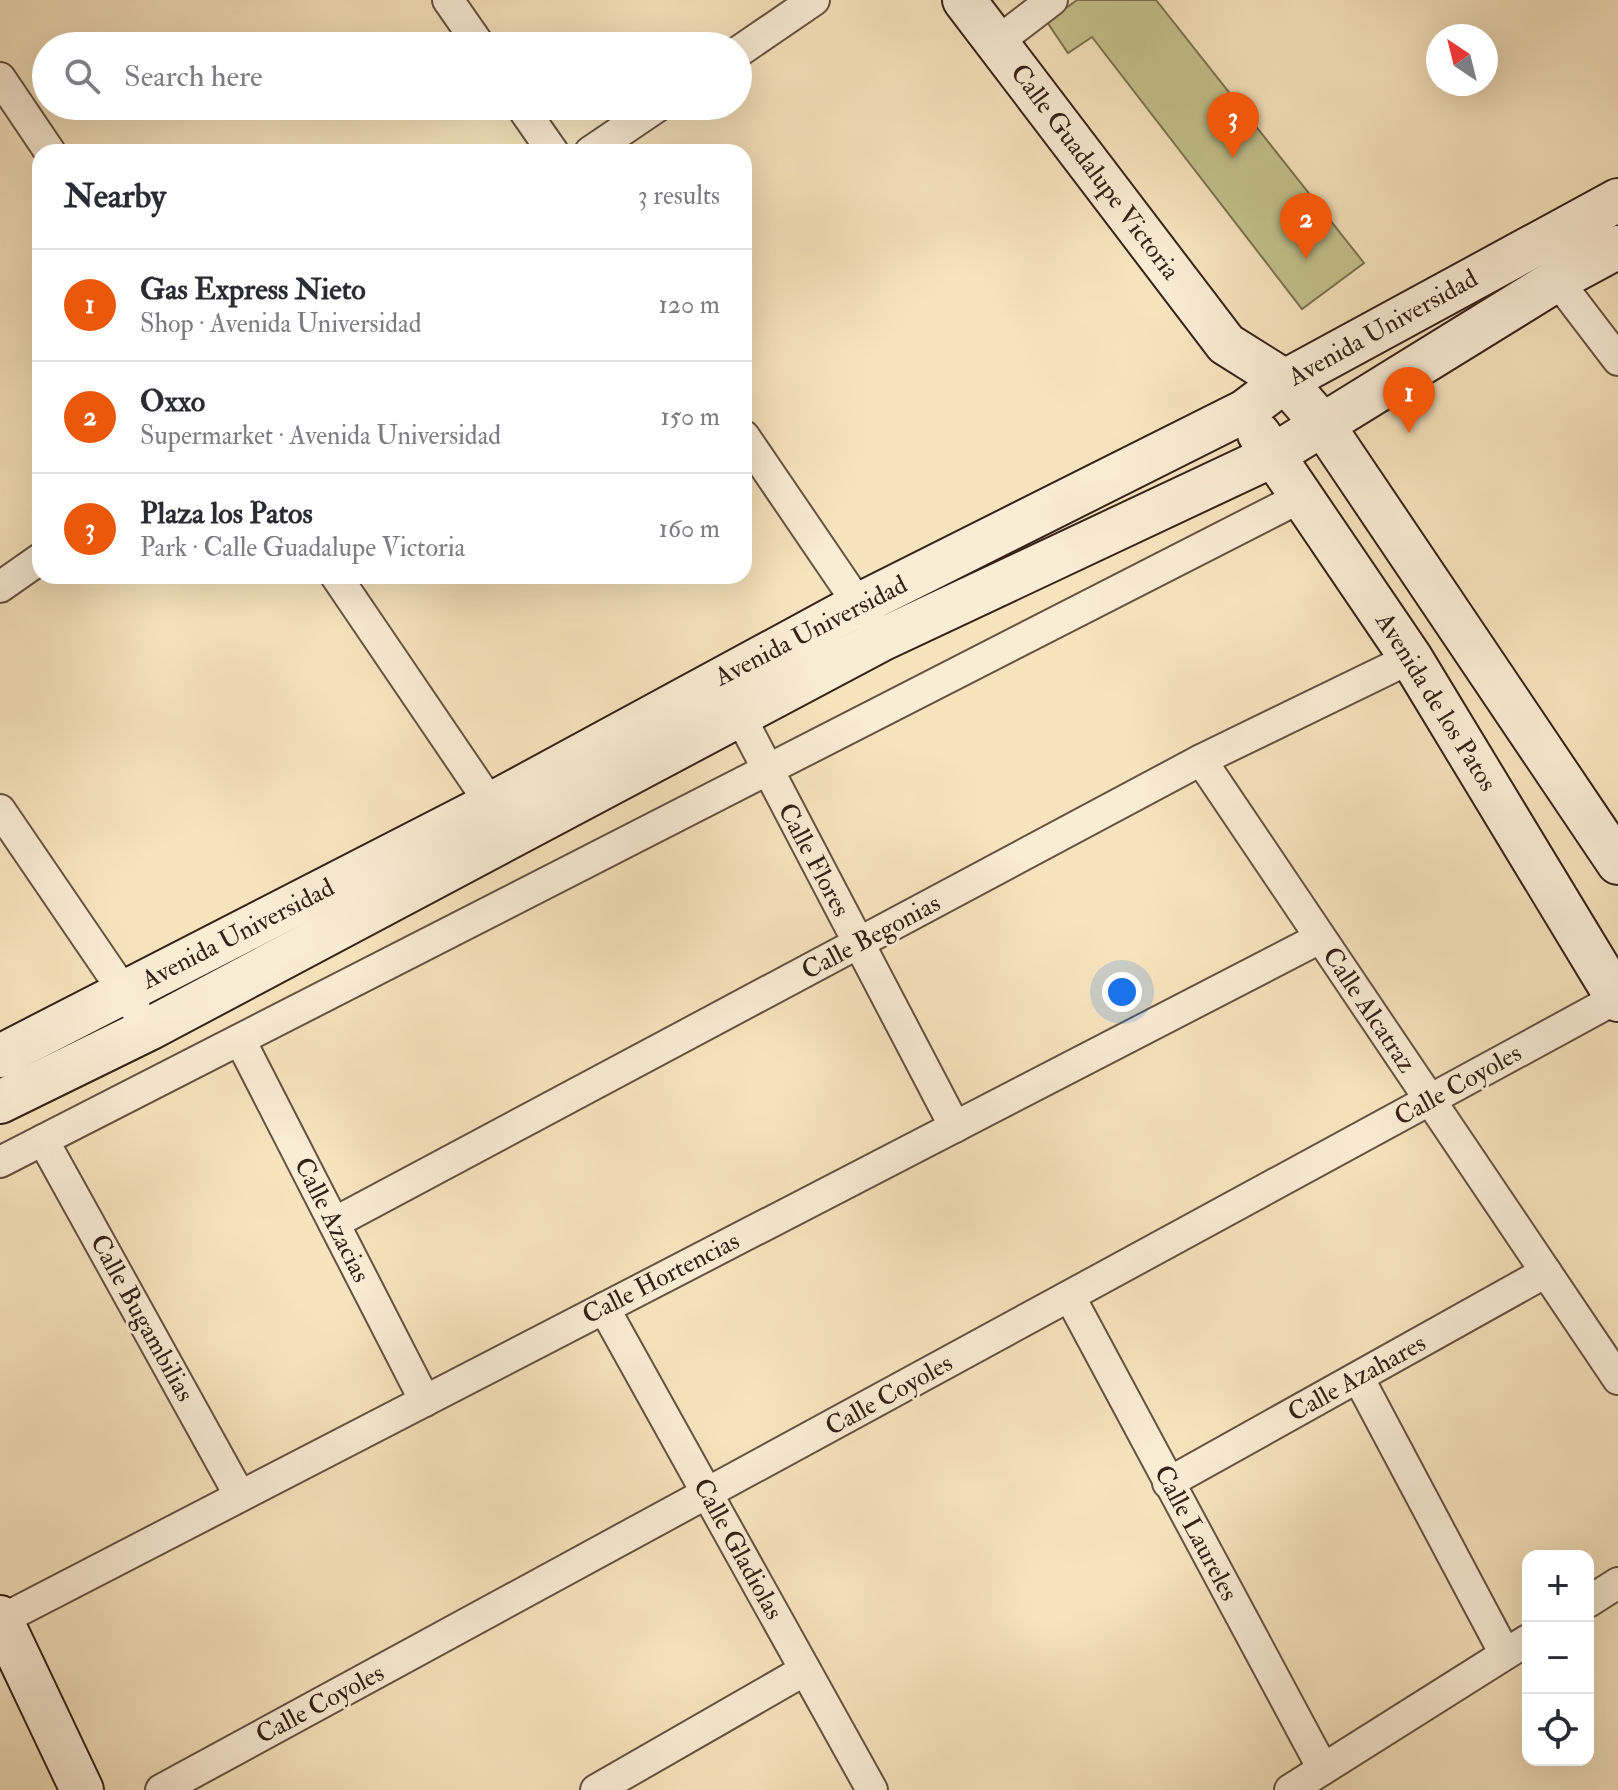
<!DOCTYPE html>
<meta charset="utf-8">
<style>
:root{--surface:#fff;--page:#f7f7f7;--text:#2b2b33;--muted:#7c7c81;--line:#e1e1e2;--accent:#ea580c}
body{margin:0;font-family:"IM FELL Double Pica",serif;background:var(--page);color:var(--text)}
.controls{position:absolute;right:24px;bottom:24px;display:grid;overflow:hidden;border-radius:16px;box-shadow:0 8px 32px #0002}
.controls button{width:72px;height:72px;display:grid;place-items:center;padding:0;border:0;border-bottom:2px solid var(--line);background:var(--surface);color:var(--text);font:40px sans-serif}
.compass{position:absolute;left:1426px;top:24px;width:72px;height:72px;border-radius:50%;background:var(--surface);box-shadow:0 8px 32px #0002;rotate:325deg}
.you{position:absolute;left:1122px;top:992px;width:28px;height:28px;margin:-20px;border:6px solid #fff;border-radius:50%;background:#1a73e8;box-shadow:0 0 0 12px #1a73e833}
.badge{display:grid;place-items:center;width:52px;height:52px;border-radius:50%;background:var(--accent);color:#fff;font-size:26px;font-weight:700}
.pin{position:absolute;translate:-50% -66px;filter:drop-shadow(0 2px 4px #0008)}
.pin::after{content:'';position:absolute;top:42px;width:28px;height:24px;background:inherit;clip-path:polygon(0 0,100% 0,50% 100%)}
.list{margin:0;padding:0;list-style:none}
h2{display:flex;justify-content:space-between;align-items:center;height:104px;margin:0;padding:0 32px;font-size:34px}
h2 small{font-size:26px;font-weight:400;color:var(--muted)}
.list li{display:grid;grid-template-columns:52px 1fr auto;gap:24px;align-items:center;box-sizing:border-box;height:112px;padding:0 32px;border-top:2px solid var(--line)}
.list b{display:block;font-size:30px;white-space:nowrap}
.list p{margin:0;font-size:26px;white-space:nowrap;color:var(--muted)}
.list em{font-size:26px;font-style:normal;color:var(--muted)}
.icon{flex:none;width:44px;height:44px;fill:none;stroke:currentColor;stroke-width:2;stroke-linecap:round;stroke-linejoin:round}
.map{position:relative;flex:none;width:1618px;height:1790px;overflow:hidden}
.search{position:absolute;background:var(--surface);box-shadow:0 8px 32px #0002;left:32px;top:32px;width:720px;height:88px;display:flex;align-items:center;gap:20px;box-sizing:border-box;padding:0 28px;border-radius:44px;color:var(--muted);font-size:30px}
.panel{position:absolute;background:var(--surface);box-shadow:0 8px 32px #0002;left:32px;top:144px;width:720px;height:440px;border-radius:24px}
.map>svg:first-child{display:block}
</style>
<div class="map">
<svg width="1618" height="1790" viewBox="0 0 1618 1790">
<rect width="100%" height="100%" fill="#f7e4be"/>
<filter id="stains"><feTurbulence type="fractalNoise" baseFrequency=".0025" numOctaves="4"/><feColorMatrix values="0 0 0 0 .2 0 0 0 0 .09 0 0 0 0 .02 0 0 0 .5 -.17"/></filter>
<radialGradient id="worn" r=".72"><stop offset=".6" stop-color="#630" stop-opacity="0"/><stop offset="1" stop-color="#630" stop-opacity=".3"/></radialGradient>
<polygon fill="#c3c28d" stroke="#7c7252" stroke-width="2" points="1077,0 1156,0 1364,263 1302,309 1092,37 1068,53 1047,22"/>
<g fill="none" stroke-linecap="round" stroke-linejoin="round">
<g stroke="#665242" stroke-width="34">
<g id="street">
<polyline points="448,0 480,46"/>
<polyline points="996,43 1052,0"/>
<polyline points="738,52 814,0"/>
<polyline points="0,78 50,152"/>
<polyline points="521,106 553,152"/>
<polyline points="590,152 658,106"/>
<polyline points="1557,280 1618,360"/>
<polyline points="744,436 870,621"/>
<polyline points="336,576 501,819"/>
<polyline points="0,587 40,559"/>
<polyline points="730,697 955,1127"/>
<polyline points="1201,760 1618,1379"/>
<polyline points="0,810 135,1008"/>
<polyline points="240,1040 425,1401"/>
<polyline points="43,1140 240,1496"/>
<polyline points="0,1162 1303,496"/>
<polyline points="334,1223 1201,760 1411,658"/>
<polyline points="1070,1297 1323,1769"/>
<polyline points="604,1308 872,1790"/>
<polyline points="1359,1379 1505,1654"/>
<polyline points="1168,1483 1546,1272"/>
<polyline points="1588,1602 1618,1583"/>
<polyline points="1,1620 1320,938"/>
<polyline points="161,1790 1617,998"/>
<polyline points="596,1790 805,1670"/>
<polyline points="1290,1790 1528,1640"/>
</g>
</g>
<g stroke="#352118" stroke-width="46">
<g id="secondary">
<polyline points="964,0 1226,344 1285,381 1323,425 1618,863"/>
<polyline points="1259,434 1411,658 1618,1000"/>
<polyline points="0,1056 491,804 858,605 1245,411 1285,381 1618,200"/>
<polyline points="0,1102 151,1028 883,639 1272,456 1557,280 1618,247"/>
<polyline points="0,1617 82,1790"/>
</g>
</g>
<use href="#street" stroke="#faedd5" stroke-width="30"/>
<use href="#secondary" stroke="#faedd5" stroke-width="42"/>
</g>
<g text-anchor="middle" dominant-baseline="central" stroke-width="6" stroke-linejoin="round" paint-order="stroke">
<g font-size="26" fill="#352118" stroke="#faedd5">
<text transform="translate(1095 172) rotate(53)">Calle Guadalupe Victoria</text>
<text transform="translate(1383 328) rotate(-29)">Avenida Universidad</text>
<text transform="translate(811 631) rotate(-27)">Avenida Universidad</text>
<text transform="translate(1436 702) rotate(58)">Avenida de los Patos</text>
<text transform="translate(814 860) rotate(62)">Calle Flores</text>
<text transform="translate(238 934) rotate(-27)">Avenida Universidad</text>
<text transform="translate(871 937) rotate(-28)">Calle Begonias</text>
<text transform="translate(1369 1010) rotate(56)">Calle Alcatraz</text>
<text transform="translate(1458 1085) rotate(-29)">Calle Coyoles</text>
<text transform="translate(332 1220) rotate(63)">Calle Azacias</text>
<text transform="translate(661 1278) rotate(-27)">Calle Hortencias</text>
<text transform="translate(142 1318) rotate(61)">Calle Bugambilias</text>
<text transform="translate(1357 1378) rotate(-29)">Calle Azahares</text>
<text transform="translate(889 1395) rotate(-29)">Calle Coyoles</text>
<text transform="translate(1196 1533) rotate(62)">Calle Laureles</text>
<text transform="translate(738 1549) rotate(61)">Calle Gladiolas</text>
<text transform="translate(320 1704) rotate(-28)">Calle Coyoles</text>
</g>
</g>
<rect width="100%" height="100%" filter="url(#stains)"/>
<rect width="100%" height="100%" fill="url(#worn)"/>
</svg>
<div class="controls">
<button>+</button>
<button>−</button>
<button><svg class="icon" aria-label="locate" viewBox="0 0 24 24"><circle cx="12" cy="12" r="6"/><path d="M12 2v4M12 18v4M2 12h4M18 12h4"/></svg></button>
</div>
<svg class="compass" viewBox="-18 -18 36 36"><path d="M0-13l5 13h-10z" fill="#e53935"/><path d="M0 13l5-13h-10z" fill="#7c7c81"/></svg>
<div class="you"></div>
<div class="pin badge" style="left:1409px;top:433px">1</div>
<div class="pin badge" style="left:1306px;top:259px">2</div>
<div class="pin badge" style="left:1233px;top:158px">3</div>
<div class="search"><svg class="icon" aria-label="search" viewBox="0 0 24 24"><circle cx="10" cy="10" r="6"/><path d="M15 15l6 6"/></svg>Search here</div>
<section class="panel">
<h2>Nearby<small>3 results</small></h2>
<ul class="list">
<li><span class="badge">1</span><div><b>Gas Express Nieto</b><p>Shop · Avenida Universidad</p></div><em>120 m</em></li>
<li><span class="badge">2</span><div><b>Oxxo</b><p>Supermarket · Avenida Universidad</p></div><em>150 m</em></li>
<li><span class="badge">3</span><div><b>Plaza los Patos</b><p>Park · Calle Guadalupe Victoria</p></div><em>160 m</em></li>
</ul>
</section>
</div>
